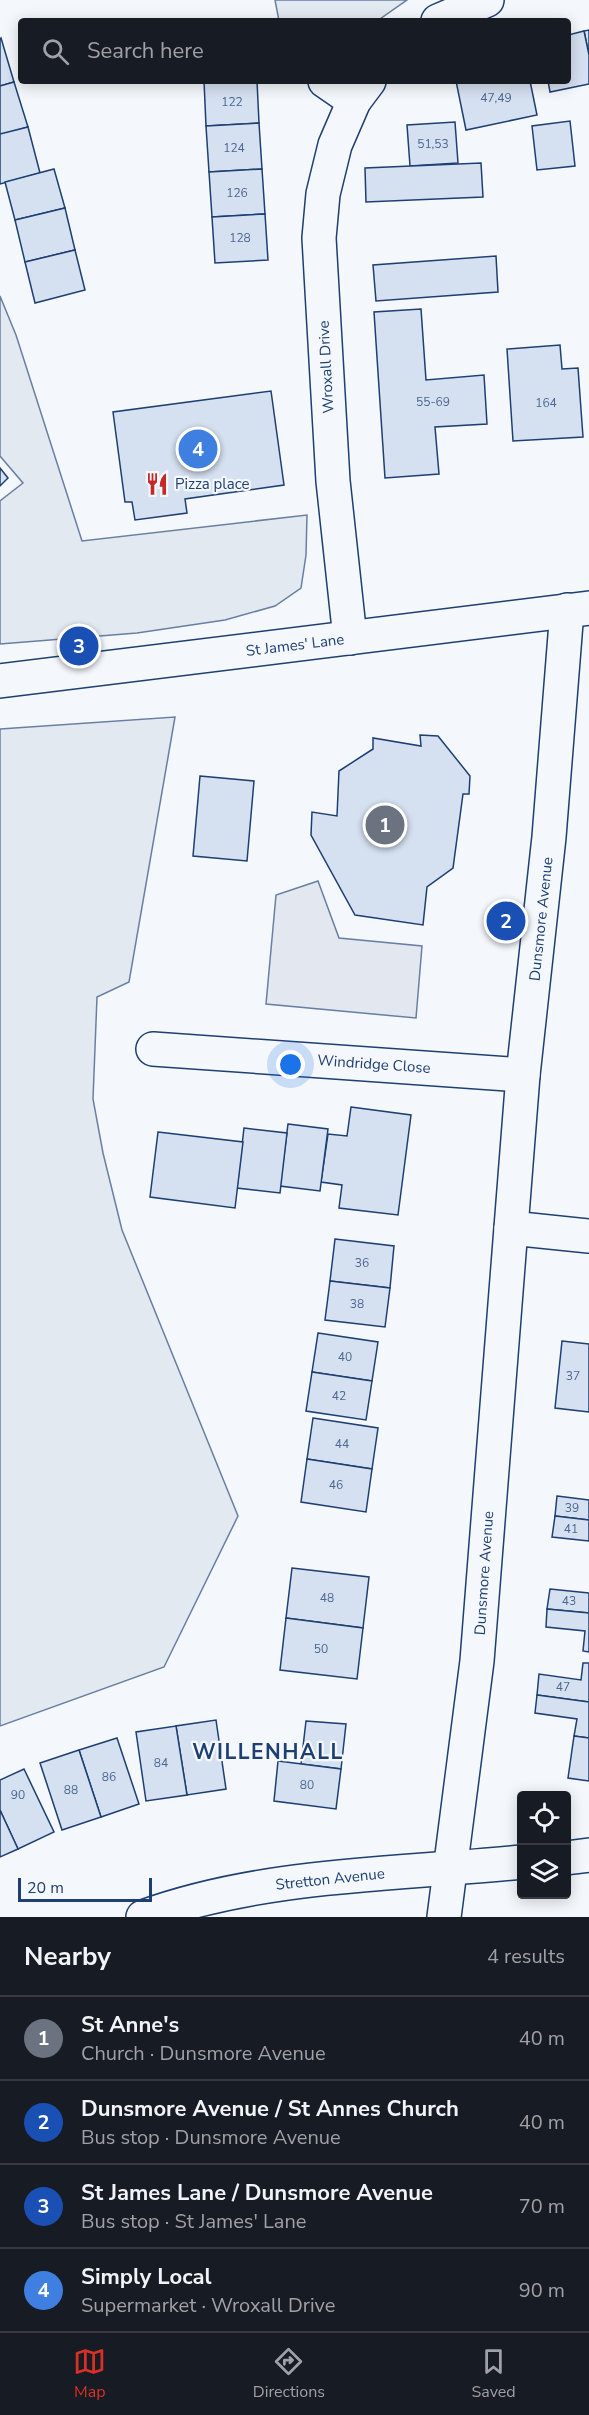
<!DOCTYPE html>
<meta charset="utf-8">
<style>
:root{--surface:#171b24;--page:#242831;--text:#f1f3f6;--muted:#9ea1a6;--line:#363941;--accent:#d93025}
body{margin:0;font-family:"Nunito Sans",sans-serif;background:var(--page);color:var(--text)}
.controls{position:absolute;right:18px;bottom:18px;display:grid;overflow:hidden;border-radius:6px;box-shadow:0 3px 15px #0003}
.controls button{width:54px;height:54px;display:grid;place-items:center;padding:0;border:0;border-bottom:2px solid var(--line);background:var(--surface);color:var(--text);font:30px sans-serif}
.scale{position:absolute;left:18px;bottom:15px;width:134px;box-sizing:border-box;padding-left:6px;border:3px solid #1d3f73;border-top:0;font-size:16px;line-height:21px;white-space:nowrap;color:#1d3f73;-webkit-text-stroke:4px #f4f7fb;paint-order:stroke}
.you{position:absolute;left:291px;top:1065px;width:21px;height:21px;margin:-15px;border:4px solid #fff;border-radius:50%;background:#1a73e8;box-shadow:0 0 0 9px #1a73e833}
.badge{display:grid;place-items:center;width:39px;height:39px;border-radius:50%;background:var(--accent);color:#fff;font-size:20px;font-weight:700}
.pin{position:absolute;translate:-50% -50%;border:3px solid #fff;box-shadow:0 2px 6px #0006}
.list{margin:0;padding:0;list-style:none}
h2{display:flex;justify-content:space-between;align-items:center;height:78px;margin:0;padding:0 24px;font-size:26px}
h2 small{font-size:20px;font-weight:400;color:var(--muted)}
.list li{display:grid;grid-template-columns:39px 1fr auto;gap:18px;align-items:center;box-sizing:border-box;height:84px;padding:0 24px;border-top:2px solid var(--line)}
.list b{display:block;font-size:22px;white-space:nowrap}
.list p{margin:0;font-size:20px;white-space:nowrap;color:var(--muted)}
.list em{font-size:20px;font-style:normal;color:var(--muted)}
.icon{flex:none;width:33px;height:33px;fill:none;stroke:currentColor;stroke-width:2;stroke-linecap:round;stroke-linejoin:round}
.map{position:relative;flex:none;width:589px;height:1917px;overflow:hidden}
.search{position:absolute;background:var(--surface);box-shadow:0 3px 15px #0003;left:18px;right:18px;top:18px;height:66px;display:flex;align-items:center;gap:15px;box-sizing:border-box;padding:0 21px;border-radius:6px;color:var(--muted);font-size:22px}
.sheet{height:414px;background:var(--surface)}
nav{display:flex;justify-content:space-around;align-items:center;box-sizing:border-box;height:84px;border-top:2px solid var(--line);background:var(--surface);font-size:16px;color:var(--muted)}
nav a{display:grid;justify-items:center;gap:3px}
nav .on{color:var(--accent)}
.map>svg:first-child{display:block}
</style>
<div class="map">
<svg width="589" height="1917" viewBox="0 0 589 1917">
<rect width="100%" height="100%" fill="#f4f7fb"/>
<g fill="#e3e9f0" stroke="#687fa3" stroke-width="1.5">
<polygon points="275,0 407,0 377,21 279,21"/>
<polygon points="0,296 16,335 82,541 307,515 306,555 301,588 275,606 225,620 137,633 0,644 0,501 23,483 0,456"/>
<polygon points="175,717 129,982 97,997 93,1099 103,1153 122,1230 238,1516 164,1667 0,1726 0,729"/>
</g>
<polygon fill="#e3e8f0" stroke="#687fa3" stroke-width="1.5" points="318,881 339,938 422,946 416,1018 266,1004 276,895"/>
<g fill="#d5e0f0" stroke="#1d3f73" stroke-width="1.5">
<polygon points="589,30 589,55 584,31"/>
<polygon points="584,31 589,55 589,84 550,92 548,81 568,81 568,35"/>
<polygon points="1,38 14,82 0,86 0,39"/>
<polygon points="204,81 257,81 259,123 206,126"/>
<polygon points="456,81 530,81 537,115 466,130"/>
<polygon points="14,82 28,127 0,135 0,86"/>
<polygon points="570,121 575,166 537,170 532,126"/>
<polygon points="455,122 458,163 410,166 407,125"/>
<polygon points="259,123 262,169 209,172 206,126"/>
<polygon points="28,127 40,173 0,184 0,134"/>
<polygon points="481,163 483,197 366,202 365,168"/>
<polygon points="54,169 65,208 15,220 5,182"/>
<polygon points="262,169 265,214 212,217 209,172"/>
<polygon points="65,208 75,250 25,262 15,220"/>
<polygon points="265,214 268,260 215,263 212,217"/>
<polygon points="75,250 85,290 35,303 25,262"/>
<polygon points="496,256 498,292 376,301 373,265"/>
<polygon points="421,309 426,380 484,375 487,424 435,427 439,474 385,478 374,312"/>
<polygon points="560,345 562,369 578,368 583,437 513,441 507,349"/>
<polygon points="271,391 284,485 185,499 187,513 135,520 132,502 125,502 113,412"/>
<polygon points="0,468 8,478 0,486"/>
<polygon points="420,735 438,736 470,776 469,794 463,794 453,868 427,887 423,925 355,915 311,835 312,812 337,816 339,771 373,749 373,738 421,746"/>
<polygon points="200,776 254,781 247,861 193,856"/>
<polygon points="351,1107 411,1115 398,1215 339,1208 342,1185 321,1182 328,1134 347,1136"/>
<polygon points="288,1124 328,1129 320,1191 280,1186"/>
<polygon points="244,1128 287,1133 280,1193 237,1188"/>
<polygon points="158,1132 243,1142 235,1208 150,1197"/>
<polygon points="335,1239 394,1246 390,1288 330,1281"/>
<polygon points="330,1281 390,1288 385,1327 325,1320"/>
<polygon points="318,1333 378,1342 372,1381 312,1372"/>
<polygon points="562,1341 589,1344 589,1412 555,1408"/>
<polygon points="312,1372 372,1381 366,1420 306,1411"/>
<polygon points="313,1418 378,1428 372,1469 307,1459"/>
<polygon points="307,1459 372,1469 366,1512 301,1502"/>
<polygon points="557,1496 589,1500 589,1520 555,1516"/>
<polygon points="555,1516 589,1520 589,1541 552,1537"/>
<polygon points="292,1568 369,1577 363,1628 286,1618"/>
<polygon points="550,1589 589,1593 589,1613 547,1609"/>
<polygon points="547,1609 589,1613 589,1652 583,1651 585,1631 546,1627"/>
<polygon points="286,1618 363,1628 357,1679 280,1670"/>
<polygon points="583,1663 589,1663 589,1702 537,1695 539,1674 581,1680"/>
<polygon points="537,1695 589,1702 589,1738 574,1736 577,1719 535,1713"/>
<polygon points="216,1720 226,1789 187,1795 176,1726"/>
<polygon points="306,1721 346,1724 341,1769 301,1764"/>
<polygon points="176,1726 187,1795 146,1801 136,1732"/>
<polygon points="574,1736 589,1738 589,1781 568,1778"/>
<polygon points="117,1738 139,1804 101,1817 79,1750"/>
<polygon points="79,1750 101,1817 62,1830 40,1763"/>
<polygon points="278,1761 341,1769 336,1809 274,1801"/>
<polygon points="24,1769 54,1832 18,1849 0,1810 0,1780"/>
<polygon points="0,1810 18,1849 0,1857"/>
</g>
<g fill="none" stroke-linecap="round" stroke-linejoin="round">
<g stroke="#1d3f73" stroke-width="36">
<g id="street">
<polyline points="438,21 487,0"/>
<polyline points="325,81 354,101"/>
<polyline points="350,638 333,481 319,238 323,194 335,145 354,101 369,81"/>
<polyline points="153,1049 523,1075"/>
<polyline points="511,1228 589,1236"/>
<polyline points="566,1858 589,1855"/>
<path d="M 143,1917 C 264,1873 395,1875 522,1862"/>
<polyline points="444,1917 477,1661 523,1075 549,837 567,610"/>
</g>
</g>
<g stroke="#1d3f73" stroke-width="36">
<polyline id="secondary" points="0,681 589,608"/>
</g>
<use href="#street" stroke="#f4f7fb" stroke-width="33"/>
<use href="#secondary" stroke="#f4f7fb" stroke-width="33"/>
</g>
<defs>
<g id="restaurant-bare" transform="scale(1.8)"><path d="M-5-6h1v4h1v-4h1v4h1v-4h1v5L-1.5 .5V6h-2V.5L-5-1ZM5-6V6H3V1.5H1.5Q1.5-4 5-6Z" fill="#c62828" stroke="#f4f7fb" stroke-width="2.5" paint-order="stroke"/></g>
</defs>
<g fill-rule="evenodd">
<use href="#restaurant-bare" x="157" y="484"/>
</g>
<g text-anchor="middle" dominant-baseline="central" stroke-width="4.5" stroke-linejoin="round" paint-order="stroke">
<g font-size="12" fill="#4b6792">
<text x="496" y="98">47,49</text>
<text x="232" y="102">122</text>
<text x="433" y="144">51,53</text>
<text x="234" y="148">124</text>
<text x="237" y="193">126</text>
<text x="240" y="238">128</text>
<text x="433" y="402">55-69</text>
<text x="546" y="403">164</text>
<text x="362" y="1263">36</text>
<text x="357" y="1304">38</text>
<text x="345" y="1357">40</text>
<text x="573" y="1376">37</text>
<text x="339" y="1396">42</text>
<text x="342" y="1444">44</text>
<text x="336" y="1485">46</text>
<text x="572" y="1508">39</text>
<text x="571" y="1529">41</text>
<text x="327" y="1598">48</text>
<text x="569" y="1601">43</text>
<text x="321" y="1649">50</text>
<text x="563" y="1687">47</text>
<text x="161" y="1763">84</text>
<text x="109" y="1777">86</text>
<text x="307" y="1785">80</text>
<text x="71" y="1790">88</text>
<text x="18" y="1795">90</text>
</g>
<g font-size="15" fill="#1d3f73" stroke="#f4f7fb">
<text transform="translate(326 367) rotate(-93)">Wroxall Drive</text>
<text transform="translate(295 645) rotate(-7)">St James' Lane</text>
<text transform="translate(541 919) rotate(-84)">Dunsmore Avenue</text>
<text transform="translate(374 1064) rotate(4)">Windridge Close</text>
<text transform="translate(484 1573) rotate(-86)">Dunsmore Avenue</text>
<text transform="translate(330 1879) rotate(-6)">Stretton Avenue</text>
</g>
<g font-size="15" fill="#1d3f73" stroke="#f4f7fb" text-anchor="start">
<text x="175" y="484">Pizza place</text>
</g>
<g font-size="21" font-weight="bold" letter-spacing="1.5" fill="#1d3f73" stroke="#f4f7fb">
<text x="268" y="1752">WILLENHALL</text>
</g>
</g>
</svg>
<div class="controls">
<button><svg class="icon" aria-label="locate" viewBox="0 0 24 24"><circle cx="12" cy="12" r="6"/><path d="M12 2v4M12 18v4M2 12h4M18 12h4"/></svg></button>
<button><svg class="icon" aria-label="layers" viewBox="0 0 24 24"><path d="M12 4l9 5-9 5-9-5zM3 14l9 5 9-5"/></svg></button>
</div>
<div class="scale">20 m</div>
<div class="you"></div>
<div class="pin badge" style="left:385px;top:825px;background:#6b7280">1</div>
<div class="pin badge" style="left:506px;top:921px;background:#1a4fb4">2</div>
<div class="pin badge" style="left:79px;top:646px;background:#1a4fb4">3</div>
<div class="pin badge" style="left:198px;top:449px;background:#3f7fe0">4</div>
<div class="search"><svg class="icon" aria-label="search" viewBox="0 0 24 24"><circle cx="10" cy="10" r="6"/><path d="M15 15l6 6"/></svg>Search here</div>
</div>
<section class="sheet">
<h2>Nearby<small>4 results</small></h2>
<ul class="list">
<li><span class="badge" style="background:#6b7280">1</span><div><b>St Anne's</b><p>Church · Dunsmore Avenue</p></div><em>40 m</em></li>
<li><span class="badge" style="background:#1a4fb4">2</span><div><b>Dunsmore Avenue / St Annes Church</b><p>Bus stop · Dunsmore Avenue</p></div><em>40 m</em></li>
<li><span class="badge" style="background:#1a4fb4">3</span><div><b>St James Lane / Dunsmore Avenue</b><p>Bus stop · St James' Lane</p></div><em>70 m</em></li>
<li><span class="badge" style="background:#3f7fe0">4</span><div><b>Simply Local</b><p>Supermarket · Wroxall Drive</p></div><em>90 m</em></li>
</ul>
</section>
<nav>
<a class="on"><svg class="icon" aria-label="map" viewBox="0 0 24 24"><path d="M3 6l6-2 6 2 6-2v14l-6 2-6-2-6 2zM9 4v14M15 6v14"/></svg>Map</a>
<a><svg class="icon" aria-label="directions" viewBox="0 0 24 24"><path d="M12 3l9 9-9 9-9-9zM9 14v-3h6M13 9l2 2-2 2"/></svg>Directions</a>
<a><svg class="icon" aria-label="saved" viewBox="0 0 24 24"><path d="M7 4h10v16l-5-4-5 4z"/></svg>Saved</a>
</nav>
